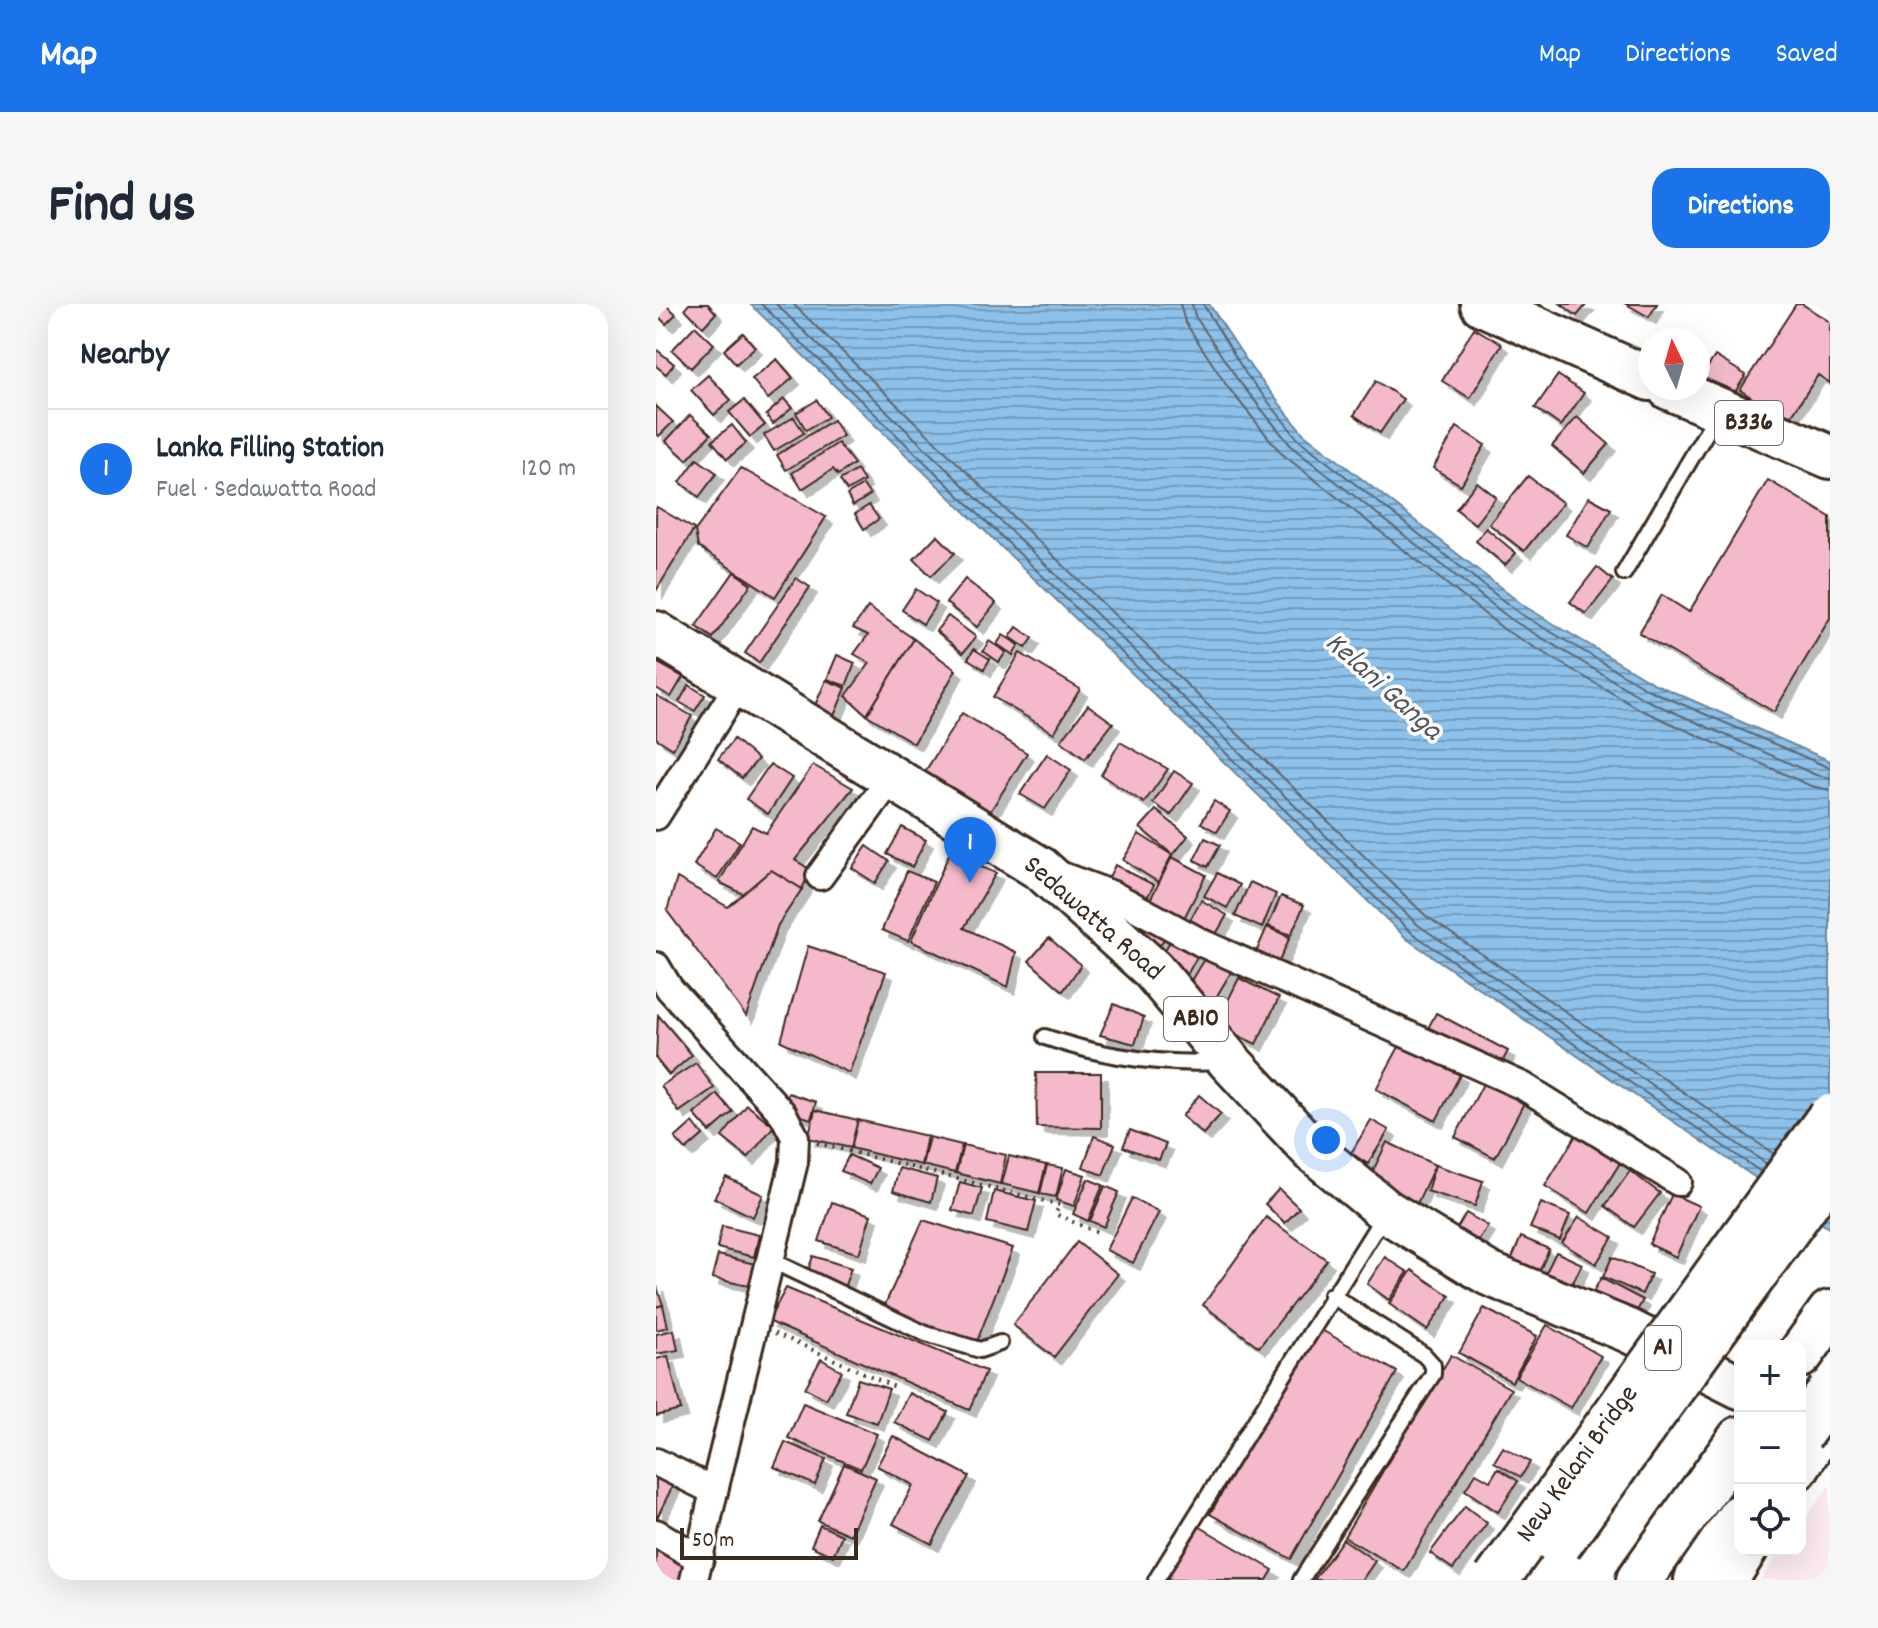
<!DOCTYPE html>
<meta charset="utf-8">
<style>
:root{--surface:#fff;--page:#f6f6f7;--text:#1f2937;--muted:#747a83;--line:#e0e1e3;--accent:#1a73e8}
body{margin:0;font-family:Dekko,sans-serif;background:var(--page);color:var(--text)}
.controls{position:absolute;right:24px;bottom:24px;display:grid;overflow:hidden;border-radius:16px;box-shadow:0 8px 32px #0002}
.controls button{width:72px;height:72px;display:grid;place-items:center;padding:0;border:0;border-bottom:2px solid var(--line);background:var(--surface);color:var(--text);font:40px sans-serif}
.compass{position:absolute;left:982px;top:24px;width:72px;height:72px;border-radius:50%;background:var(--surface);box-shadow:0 8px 32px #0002;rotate:355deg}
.scale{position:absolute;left:24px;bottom:20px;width:178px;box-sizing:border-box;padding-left:8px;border:4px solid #3b2a1e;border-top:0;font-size:22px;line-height:28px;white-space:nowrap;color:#3b2a1e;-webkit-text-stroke:6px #fff;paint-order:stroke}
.you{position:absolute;left:670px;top:836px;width:28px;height:28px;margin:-20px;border:6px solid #fff;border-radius:50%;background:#1a73e8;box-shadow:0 0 0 12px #1a73e833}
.badge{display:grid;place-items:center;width:52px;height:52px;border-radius:50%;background:var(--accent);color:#fff;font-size:26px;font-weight:700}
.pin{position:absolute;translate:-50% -66px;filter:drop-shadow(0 2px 4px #0008)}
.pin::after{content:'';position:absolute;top:42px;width:28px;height:24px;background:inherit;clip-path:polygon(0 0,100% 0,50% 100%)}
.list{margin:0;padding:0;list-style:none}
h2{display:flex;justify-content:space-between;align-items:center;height:104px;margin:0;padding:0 32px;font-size:34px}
h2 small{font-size:26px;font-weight:400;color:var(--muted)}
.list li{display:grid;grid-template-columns:52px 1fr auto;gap:24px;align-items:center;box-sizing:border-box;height:120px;padding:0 32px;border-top:2px solid var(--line)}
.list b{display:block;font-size:30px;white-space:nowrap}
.list p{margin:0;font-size:26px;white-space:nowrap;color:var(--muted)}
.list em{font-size:26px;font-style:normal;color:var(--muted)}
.icon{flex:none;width:44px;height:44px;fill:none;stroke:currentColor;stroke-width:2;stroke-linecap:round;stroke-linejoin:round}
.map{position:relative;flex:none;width:1174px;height:1276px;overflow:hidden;border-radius:24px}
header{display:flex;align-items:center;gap:48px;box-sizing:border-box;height:112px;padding:0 40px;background:var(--accent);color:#fff}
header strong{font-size:38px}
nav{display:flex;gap:44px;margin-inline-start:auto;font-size:28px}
.intro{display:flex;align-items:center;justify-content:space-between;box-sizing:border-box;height:192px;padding:0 48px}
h1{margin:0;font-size:56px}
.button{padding:20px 36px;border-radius:24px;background:var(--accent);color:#fff;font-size:28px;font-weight:700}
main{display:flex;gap:48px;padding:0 48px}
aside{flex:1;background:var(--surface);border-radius:24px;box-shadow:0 8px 32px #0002}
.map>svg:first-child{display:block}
</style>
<header>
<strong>Map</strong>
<nav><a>Map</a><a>Directions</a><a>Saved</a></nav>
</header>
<div class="intro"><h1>Find us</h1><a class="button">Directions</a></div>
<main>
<aside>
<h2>Nearby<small></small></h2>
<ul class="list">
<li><span class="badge">1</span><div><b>Lanka Filling Station</b><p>Fuel · Sedawatta Road</p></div><em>120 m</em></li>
</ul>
</aside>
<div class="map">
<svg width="1174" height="1276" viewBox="0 0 1174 1276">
<defs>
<pattern id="water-rules" width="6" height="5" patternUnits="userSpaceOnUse" patternTransform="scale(2)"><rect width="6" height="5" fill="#8dc1ea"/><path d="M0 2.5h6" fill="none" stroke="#749dbd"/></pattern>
<filter id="shadow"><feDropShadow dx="7" dy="7" stdDeviation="0" flood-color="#0004"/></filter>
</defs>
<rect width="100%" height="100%" fill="#fff"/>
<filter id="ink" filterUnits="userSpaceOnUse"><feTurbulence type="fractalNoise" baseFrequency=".0125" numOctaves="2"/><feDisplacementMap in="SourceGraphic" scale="16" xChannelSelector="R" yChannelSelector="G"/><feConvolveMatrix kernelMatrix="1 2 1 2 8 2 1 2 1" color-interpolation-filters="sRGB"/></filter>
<g filter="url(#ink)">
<polygon fill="#fceaef" points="1174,1181 1174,1276 1104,1276 1126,1246 1144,1246 1144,1221"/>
<polygon fill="url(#water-rules)" stroke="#6c8598" stroke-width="2" points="94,0 553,0 596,65 647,129 868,302 997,379 1174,457 1174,925 751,635"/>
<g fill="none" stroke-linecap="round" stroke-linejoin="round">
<g stroke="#5c6670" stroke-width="2">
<polyline points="105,0 756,629 1105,868"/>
<polyline points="120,0 762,621 1111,860"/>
<polyline points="137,0 770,612 1118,850"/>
<polyline points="524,0 529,18 571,82 625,149 849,326 983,405 1155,482 1174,486"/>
<polyline points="536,0 539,12 582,76 636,143 856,316 988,395 1160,471 1174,474"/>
<polyline points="547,0 590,70 642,135 863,309 993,386 1174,464"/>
</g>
</g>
<g fill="#f4bacb" stroke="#3b2a1e" stroke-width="2" filter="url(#shadow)">
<polygon points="0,0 9,0 20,10 10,20 0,10"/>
<polygon points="33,0 52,0 60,9 47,23 29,5"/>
<polygon points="905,0 931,0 921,12"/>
<polygon points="970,0 1001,0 993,13"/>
<polygon points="1140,0 1146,0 1174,18 1174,79 1162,71 1132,117 1084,86"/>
<polygon points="39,22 58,40 35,64 16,46"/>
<polygon points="818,24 846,40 814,94 786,77"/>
<polygon points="87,29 99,43 80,60 68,46"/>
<polygon points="0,45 18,60 10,70 0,62"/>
<polygon points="1059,52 1090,71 1070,102 1042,78"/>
<polygon points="121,55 137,74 112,95 96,75"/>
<polygon points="52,71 75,96 58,111 35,86"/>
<polygon points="902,71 928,89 905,122 879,104"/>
<polygon points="720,77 747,95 724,129 698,111"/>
<polygon points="128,95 136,104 117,120 110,111"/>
<polygon points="88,96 109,121 94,133 73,108"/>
<polygon points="161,96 172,113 150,126 140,109"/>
<polygon points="0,102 17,118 3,132 0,129"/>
<polygon points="34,111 55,130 31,156 10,137"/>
<polygon points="138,113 148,129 118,147 108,131"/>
<polygon points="921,113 953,140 928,169 896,142"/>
<polygon points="177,116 187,132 130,166 121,151"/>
<polygon points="76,121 90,139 71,155 56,137"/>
<polygon points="801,123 829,141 805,181 777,164"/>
<polygon points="182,139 198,160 182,171 177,165 146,185 136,169"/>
<polygon points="41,155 61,169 43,193 24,178"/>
<polygon points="85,164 170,213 119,293 42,243 39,227"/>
<polygon points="201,166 208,177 191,187 184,176"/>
<polygon points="872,172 907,199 868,247 833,220"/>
<polygon points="1112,176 1174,213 1174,314 1118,408 983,329 1006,291 1033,308"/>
<polygon points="821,178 840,193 819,220 800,205"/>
<polygon points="207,181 214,191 197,202 191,191"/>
<polygon points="933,193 955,205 932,244 910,231"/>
<polygon points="213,201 223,215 208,225 199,210"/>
<polygon points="1,203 38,225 0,287 0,205"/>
<polygon points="830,224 860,249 849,261 820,237"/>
<polygon points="281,231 299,249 275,272 258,255"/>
<polygon points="941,263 957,276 930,310 914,298"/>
<polygon points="78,268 95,280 57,334 40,322"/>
<polygon points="140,274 154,283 103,359 89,349"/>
<polygon points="309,275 340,299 321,323 290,299"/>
<polygon points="260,285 281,299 267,320 246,306"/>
<polygon points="212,303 258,335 211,411 190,392 214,359 198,350 212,331 197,324"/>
<polygon points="292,312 320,333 307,349 280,327"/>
<polygon points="361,323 377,334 370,344 354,333"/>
<polygon points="347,331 363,341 357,351 341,340"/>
<polygon points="258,335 300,366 258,439 211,411"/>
<polygon points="333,337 350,348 343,358 327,347"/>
<polygon points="318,345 334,355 328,365 312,355"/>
<polygon points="364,349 424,385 398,429 337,393"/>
<polygon points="181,351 199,359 190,382 171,375"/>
<polygon points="0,358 27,373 15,393 0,384"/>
<polygon points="170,376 190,384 177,414 157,406"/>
<polygon points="33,381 49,391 39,407 23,398"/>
<polygon points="0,391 36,412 17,445 0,434"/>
<polygon points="432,401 457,419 429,455 405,437"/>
<polygon points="306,409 371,449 325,522 260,482"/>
<polygon points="78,435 102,455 86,474 62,455"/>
<polygon points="464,438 512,465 488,499 445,471"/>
<polygon points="391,450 415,466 389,505 364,490"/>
<polygon points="114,460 136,474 112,510 90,495"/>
<polygon points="157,461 197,484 139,556 155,566 146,585 115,566 87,590 63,578 96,522 110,529"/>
<polygon points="518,467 537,479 515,511 497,499"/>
<polygon points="558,497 574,507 561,528 545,519"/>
<polygon points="500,506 532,532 517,551 484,524"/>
<polygon points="246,523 270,536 256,563 231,550"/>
<polygon points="60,524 84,538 61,575 38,561"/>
<polygon points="483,530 516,551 502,578 467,556"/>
<polygon points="549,534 564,541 552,563 538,556"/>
<polygon points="211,542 233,557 219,579 196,564"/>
<polygon points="293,550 340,569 308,624 360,648 352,683 255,637"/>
<polygon points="516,553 550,571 525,620 491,602"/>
<polygon points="459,561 498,581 487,601 449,581"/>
<polygon points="115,566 146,585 122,621 90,712 11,607 21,574 72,603"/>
<polygon points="251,567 278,578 252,637 226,626"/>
<polygon points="561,569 584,581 571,604 548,592"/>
<polygon points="594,578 620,590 606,624 579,612"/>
<polygon points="625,592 648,601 635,631 612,622"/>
<polygon points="545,596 571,611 556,637 530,623"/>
<polygon points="491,617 511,631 496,652 476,638"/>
<polygon points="611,623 634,633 621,662 598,653"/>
<polygon points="393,634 425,661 407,687 373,657"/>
<polygon points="516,634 543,649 531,671 503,656"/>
<polygon points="152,642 230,668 193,769 125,737"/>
<polygon points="551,650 577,665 553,705 527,690"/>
<polygon points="583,674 623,694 600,740 560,721"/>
<polygon points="458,700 488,713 479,740 444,731"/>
<polygon points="780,709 852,747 842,766 770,728"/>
<polygon points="2,711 36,751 13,771 0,755"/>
<polygon points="745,739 804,771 780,817 720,785"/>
<polygon points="40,759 58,784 23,808 5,782"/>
<polygon points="380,769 445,769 445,824 381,823"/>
<polygon points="828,778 868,799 839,854 799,833"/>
<polygon points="132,789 160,798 155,815 127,806"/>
<polygon points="61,790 77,808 54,828 38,810"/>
<polygon points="543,791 565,810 547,830 526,812"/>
<polygon points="91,801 118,822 92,854 66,833"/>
<polygon points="159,806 202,816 195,844 152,834"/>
<polygon points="202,816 271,832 265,861 195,844"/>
<polygon points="715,816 733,826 712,860 695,849"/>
<polygon points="37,818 47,831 30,846 19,834"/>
<polygon points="474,826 510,840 503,856 467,843"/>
<polygon points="922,828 967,854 933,909 889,882"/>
<polygon points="438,832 459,840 447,871 427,863"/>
<polygon points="273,833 306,841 299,869 266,861"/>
<polygon points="731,838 779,861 758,906 709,883"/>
<polygon points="307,841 350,851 344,880 300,869"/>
<polygon points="193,851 222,864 214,880 185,867"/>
<polygon points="353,852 390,861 383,889 346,880"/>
<polygon points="391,861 407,864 400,893 384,890"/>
<polygon points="779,861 827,877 819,902 771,887"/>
<polygon points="243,864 281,874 275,898 237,887"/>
<polygon points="410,865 429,871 418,902 400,896"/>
<polygon points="974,867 1004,889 978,923 949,902"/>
<polygon points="70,873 107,891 97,913 58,894"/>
<polygon points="432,875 447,881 432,917 417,910"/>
<polygon points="304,878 326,884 318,912 296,906"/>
<polygon points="449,882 463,888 448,923 434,917"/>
<polygon points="623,885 643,904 629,919 609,900"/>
<polygon points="338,887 380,897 372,928 331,918"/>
<polygon points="1016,890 1043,902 1020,953 993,940"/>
<polygon points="476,894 503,908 477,959 450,946"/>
<polygon points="176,898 215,911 203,950 163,937"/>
<polygon points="885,899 914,911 904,936 874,924"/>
<polygon points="810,909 832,922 814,950 793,938"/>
<polygon points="610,913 671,956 603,1043 547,1001"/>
<polygon points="923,913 957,933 940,960 906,939"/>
<polygon points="267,916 357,944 320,1040 227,1005"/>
<polygon points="66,922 103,931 98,953 61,944"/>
<polygon points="865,933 893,945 878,980 850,968"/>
<polygon points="421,938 462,970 398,1053 357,1021"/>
<polygon points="900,948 926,960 908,997 882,985"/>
<polygon points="62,951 99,960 93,982 56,974"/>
<polygon points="157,952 195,964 188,984 151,970"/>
<polygon points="729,953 752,968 733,996 711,980"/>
<polygon points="956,953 995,970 986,990 947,973"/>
<polygon points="756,966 794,992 771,1026 733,1000"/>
<polygon points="945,974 987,996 975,1018 933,995"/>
<polygon points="0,980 7,1001 0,1003"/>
<polygon points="130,984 330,1067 313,1106 112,1017"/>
<polygon points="7,1001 12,1023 0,1026 0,1003"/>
<polygon points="828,1004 881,1032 856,1078 803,1049"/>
<polygon points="891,1021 945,1052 915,1104 860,1073"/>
<polygon points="660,1023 741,1068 635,1255 554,1210"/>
<polygon points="18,1026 22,1046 0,1050 0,1030"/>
<polygon points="795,1051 855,1085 748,1267 688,1233"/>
<polygon points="12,1052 25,1106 0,1112 0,1055"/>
<polygon points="165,1055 186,1067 170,1095 149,1084"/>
<polygon points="202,1075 233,1085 221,1119 190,1109"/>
<polygon points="253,1089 292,1108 277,1137 238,1118"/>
<polygon points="147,1099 221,1130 205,1165 132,1134"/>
<polygon points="237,1132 313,1172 276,1240 237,1220 257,1181 221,1162"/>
<polygon points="129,1138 170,1155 159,1181 118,1163"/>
<polygon points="847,1143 874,1158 865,1173 838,1158"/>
<polygon points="188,1160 220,1174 194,1231 162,1217"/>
<polygon points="842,1164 862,1177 842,1208 809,1186 820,1169 834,1177"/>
<polygon points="0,1170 18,1179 0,1216"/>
<polygon points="809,1202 831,1219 797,1265 774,1249"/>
<polygon points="164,1221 186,1231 177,1252 155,1242"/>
<polygon points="541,1221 617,1266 611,1276 508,1276"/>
<polygon points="687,1235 719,1257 706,1276 658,1276"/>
<polygon points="0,1244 39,1269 35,1276 0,1276"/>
</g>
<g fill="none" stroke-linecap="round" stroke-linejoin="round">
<g stroke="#3b2a1e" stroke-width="20">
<g id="service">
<polyline points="968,269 1061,110"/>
<path d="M 389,733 C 446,753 506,761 566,758"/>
<polyline points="114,956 270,1030 324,1046 344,1039"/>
<polyline points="500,1276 728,911"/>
<polyline points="645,1276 777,1070 777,1061 768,1051 675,991"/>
</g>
</g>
<g stroke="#3b2a1e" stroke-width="32">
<g id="minor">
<polyline points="0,512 83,380"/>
<polyline points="403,571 457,591 546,639 867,782 1022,878"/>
<polyline points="164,572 236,473"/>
<polyline points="0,662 13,684 127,810 139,833 138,858 58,1187 0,1158"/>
<polyline points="0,1229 44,1255"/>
<polyline points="38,1276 58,1187"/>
</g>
</g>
<g stroke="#3b2a1e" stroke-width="40">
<g id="tertiary">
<polyline points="1144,1167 1170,1126"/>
<polyline points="1075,1276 1094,1246"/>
</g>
</g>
<g stroke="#3b2a1e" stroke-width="48">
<g id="primary">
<polyline points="826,0 994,75"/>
<polyline points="1013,84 1174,153"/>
<polyline points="0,329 385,565 496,665 574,758 657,847 730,907 833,970 973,1027 1084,1083"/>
</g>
</g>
<g stroke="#3b2a1e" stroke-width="50">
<g id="motorway">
<polyline points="1144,1051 1174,1009"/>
<polyline points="983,1276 1084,1135"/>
<polyline points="1041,1276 1084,1213"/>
</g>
</g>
<g stroke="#3b2a1e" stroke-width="4" stroke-dasharray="2 6" stroke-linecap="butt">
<polyline points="161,839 404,901 399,910 442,929"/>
<polyline points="119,1029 239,1083"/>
</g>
<use href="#service" stroke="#fff" stroke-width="14"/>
<use href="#minor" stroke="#fff" stroke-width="26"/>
<use href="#tertiary" stroke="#fff" stroke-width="34"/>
<use href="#primary" stroke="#fff" stroke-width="42"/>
<use href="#motorway" stroke="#fff" stroke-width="44"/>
<g stroke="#3b2a1e" stroke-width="50" stroke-linecap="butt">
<g id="trunk-bridge">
<polyline points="903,1240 1174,866"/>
<polyline points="840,1276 1174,813"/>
</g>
</g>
<g stroke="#3b2a1e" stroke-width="50" stroke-linecap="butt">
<polyline id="motorway-bridge" points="1144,1130 1174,1088"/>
</g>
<use href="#trunk-bridge" stroke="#fff" stroke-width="44"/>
<use href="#motorway-bridge" stroke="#fff" stroke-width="44"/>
</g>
</g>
<g text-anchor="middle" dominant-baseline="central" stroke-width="7" stroke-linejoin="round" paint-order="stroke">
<g fill="#fff" stroke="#766a62" stroke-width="2">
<rect x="1059" y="97" width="68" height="44" rx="6"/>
<rect x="508" y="693" width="64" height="44" rx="6"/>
<rect x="989" y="1022" width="36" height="44" rx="6"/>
</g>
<g font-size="26" font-weight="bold" fill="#3b2a1e">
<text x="1093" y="119">B336</text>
<text x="540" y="715">AB10</text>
<text x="1007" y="1044">A1</text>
</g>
<g font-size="28" fill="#3b2a1e" stroke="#fff">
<text transform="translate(436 616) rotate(41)">Sedawatta Road</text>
<text transform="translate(923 1161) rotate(-54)">New Kelani Bridge</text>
</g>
<g font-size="30" font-style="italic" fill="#54575b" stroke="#fff">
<text transform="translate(726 384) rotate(42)">Kelani Ganga</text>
</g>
</g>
</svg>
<div class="controls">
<button>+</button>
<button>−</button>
<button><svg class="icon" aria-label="locate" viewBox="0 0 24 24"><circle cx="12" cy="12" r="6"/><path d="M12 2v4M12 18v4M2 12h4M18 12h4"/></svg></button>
</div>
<svg class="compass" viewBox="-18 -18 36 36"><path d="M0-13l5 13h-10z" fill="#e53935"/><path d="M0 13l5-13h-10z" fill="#747a83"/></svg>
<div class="scale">50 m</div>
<div class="you"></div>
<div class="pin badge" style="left:314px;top:579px">1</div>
</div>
</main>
